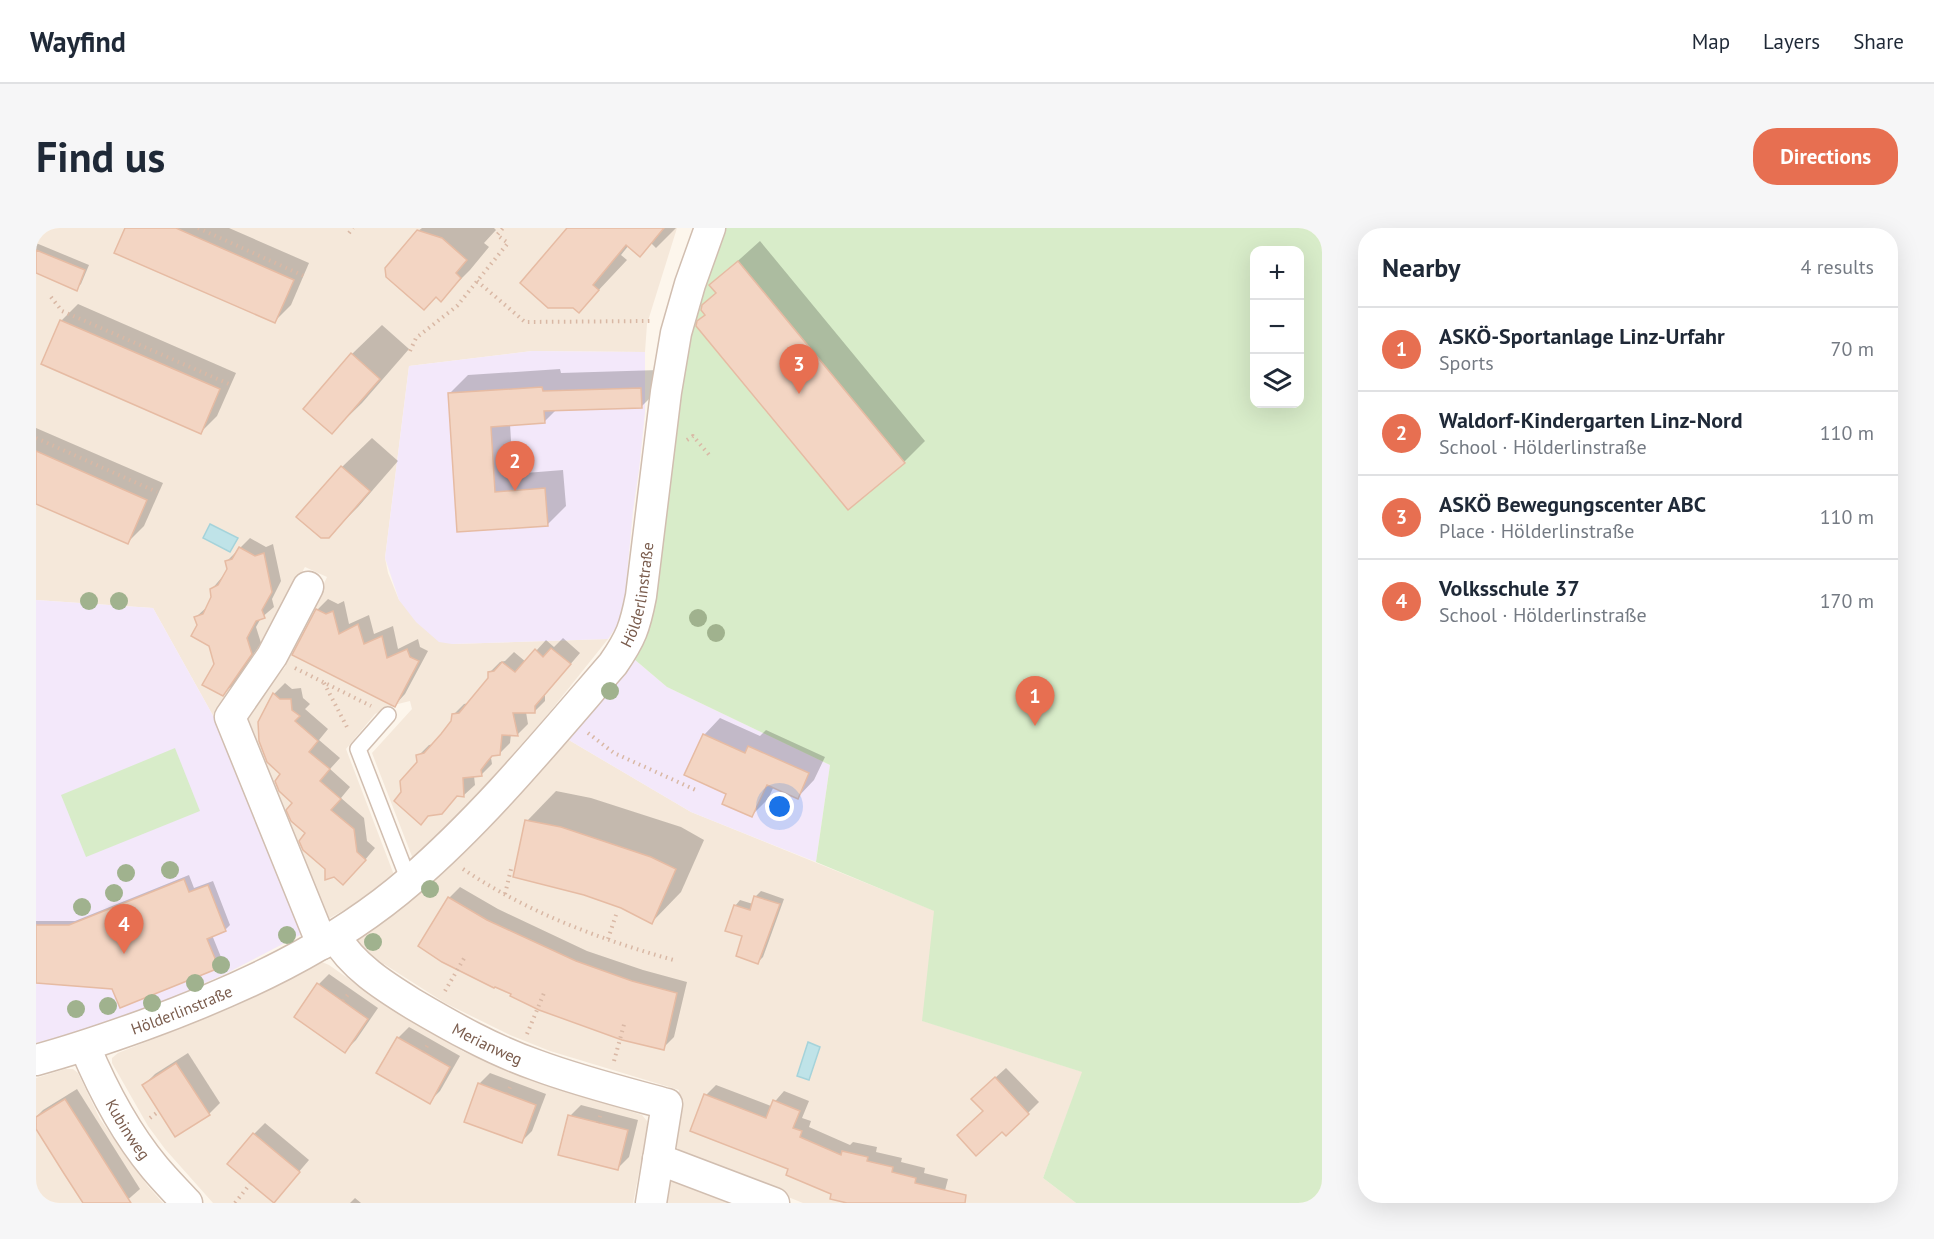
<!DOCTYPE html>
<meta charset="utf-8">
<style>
:root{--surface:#fff;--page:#f6f6f7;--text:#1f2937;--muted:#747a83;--line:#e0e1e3;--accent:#e76f51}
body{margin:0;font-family:"PT Sans",sans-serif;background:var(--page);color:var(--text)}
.controls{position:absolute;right:18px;top:18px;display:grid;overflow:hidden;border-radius:12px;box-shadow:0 6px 24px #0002}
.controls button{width:54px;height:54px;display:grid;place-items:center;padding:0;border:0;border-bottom:2px solid var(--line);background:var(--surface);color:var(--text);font:30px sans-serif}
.you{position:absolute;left:744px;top:579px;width:21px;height:21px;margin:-15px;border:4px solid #fff;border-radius:50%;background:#1a73e8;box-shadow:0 0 0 9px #1a73e833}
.badge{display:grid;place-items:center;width:39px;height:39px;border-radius:50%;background:var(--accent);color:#fff;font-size:20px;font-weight:700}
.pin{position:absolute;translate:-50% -50px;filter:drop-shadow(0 2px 3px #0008)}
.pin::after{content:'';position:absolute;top:32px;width:21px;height:18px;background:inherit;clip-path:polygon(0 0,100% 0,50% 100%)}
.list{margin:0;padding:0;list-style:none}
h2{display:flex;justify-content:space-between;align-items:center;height:78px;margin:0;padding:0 24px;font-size:26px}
h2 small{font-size:20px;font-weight:400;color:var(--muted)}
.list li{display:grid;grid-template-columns:39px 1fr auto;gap:18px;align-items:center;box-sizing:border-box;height:84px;padding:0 24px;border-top:2px solid var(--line)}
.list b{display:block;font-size:22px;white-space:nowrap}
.list p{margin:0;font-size:20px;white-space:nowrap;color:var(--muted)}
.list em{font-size:20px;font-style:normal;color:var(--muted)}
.icon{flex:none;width:33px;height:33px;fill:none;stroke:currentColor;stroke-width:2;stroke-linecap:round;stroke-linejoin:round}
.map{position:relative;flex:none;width:1286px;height:975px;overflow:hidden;border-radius:24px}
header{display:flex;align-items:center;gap:36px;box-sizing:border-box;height:84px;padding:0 30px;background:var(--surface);border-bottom:2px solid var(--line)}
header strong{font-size:28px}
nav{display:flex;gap:33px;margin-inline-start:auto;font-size:21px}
.intro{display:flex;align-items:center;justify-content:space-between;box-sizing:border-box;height:144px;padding:0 36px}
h1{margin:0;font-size:42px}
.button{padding:15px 27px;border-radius:24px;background:var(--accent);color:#fff;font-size:21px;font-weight:700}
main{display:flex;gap:36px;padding:0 36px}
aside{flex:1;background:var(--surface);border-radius:24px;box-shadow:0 6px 24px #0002}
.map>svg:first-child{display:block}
</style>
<header>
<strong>Wayfind</strong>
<nav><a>Map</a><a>Layers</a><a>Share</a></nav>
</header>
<div class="intro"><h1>Find us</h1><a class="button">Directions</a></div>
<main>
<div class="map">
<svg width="1286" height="975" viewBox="0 0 1286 975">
<rect width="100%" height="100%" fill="#fdf6ec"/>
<g fill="#f5e8da">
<polygon points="0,0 641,0 611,96 609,124 496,123 373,138 349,330 352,345 363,372 416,416 572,411 489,515 412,600 377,631 336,525 376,481 374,473 358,477 339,486 310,521 358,647 315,678 287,694 207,491 249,439 291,349 269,339 186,484 185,502 117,380 0,372"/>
<polygon points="526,508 655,584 899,683 887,793 1047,844 1007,950 1040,975 767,975 647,927 639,917 639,885 643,862 514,823 474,807 409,775 348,736 346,739 321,720 321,711"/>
<polygon points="286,734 293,737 353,779 428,824 498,853 606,887 611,893 611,903 597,975 177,975 129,921 112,898 76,835 76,830 82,825 200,778"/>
<polygon points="29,841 37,841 42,845 64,891 111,957 127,975 0,975 0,850"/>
<polygon points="634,954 639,954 694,975 624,975"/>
</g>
<g fill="#f3e8fa">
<polygon points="496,123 609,124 609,185 603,242 597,283 587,389 572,411 416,416 403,414 380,394 363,372 349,330 373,138"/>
<polygon points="0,372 117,380 185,502 266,706 189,746 126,774 72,795 0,815"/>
<polygon points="598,431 631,459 794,537 780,634 655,584 526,508"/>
</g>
<g fill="#d8ecc9" fill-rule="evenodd">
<path d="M 688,0 L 1283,0 L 1286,4 L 1286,975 L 1040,975 L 1007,950 L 1046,844 L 886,793 L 898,683 L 780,634 L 794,537 L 631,459 L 598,431 L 605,421 L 609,407 L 633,226 L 659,77 ZM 1218,22 L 1264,22 L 1264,176 L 1218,176 Z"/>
<polygon points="139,520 164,583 50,629 25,567"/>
</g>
<g fill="#bfe3e8" stroke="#a5d3da" stroke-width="1.5">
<polygon points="174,296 202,310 194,324 167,310"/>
<polygon points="772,814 784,819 773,852 761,848"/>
</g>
<g fill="#0003">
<polygon points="91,0 193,0 273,35 255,77 239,93"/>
<polygon points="386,0 458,0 460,2 448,15 453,19 434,42 405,71 382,3"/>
<polygon points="534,0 640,0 620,20 615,15 593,17 585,27 591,32 543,83"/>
<polygon points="724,13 889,213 868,234 670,86 667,78 681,64 675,57"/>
<polygon points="0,15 53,37 45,56 40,61 0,44"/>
<polygon points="42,76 200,145 181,188 165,204 25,93"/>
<polygon points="346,97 373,121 326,175 296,204 316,126"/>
<polygon points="524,141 525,145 623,142 624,160 605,179 520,182 508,194 474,196 477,246 527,242 530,278 511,297 423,303 413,166 432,147"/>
<polygon points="0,200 127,255 108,298 92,314 0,274"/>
<polygon points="336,210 362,233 322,279 292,309 306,239"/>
<polygon points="214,310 230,319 237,316 245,353 236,371 238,379 225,390 220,399 225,415 197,457 187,466 174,417 160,389 172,378 177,370 175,362 193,341 190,334"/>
<polygon points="292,371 302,376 308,373 313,396 333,387 338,406 357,398 362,421 382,411 384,419 392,423 369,466 359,477 281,382"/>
<polygon points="527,410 544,425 509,466 509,473 498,484 490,484 492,496 482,506 475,506 474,515 464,525 457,526 455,530 456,536 445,547 438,548 439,557 428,567 422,567 405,585 382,534 382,528 393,517 398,516 417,494 417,487 428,476 433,475 454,450 453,445 464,434 469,433 478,424 490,434 510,412 518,419"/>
<polygon points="249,455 256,461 265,460 267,470 274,476 269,481 292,501 283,512 304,530 294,541 314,559 305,570 328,590 331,613 339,620 318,645 290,641 272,605 224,495 238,466"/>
<polygon points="684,490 724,508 730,502 789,529 778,552 762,569 738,558 732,571 716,587 692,565 668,507"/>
<polygon points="520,563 555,570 645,599 668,612 645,664 616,694 491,593"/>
<polygon points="153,647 158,660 177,653 194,697 189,702 176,707 187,734 182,739 77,760 0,753 0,693 39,693"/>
<polygon points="424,659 462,681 551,723 607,742 651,754 638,809 627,820 477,765 384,718 413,670"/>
<polygon points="725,663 748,671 727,729 722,734 708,708 699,678 704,672 717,676 720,668"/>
<polygon points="293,746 342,780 320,812 309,823 283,756"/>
<polygon points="373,799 424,828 404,863 393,874 362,810"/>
<polygon points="152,825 184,875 173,886 108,857 119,846"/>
<polygon points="970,840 1003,874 992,885 966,901 949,883 948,860"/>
<polygon points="454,845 510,866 496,903 485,914 443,856"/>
<polygon points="680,857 735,878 748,863 773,873 766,890 775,893 773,899 814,917 817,914 841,919 840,924 866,930 865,934 889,940 888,945 912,951 906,974 910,975 818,975 797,965 754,940 670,867"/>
<polygon points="41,861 104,961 88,975 48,975 0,898 0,889 7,882"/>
<polygon points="545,877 602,892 593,929 582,940 534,888"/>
<polygon points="229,895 273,932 238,973 218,906"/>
<polygon points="319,970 325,975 314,975"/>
</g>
<g fill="#f3d5c3" stroke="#e6bba3" stroke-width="1.5">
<polygon points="89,0 140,0 258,52 239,95 78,25"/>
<polygon points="531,0 628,0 604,29 590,17 557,57 563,62 543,85 537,80 512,80 484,55"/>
<polygon points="381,2 406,10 431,32 420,45 425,50 405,74 400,69 388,82 350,49 349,40"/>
<polygon points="0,22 49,42 41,63 0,45"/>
<polygon points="702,33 869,235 812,282 660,98 661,93 669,87 665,82 666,77 680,65 673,57"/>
<polygon points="24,92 184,161 165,206 5,136"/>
<polygon points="315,125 344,151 296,206 267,181"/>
<polygon points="506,159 507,163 605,160 606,180 508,183 509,195 455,199 459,264 509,260 512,298 421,304 412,165"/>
<polygon points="0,223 111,272 92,316 0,276"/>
<polygon points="305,238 334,263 293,310 285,310 260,289"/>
<polygon points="203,319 219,328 228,325 236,364 226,382 229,390 220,393 211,410 216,426 187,468 166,457 178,436 173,418 155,408 161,397 158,389 167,386 175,369 174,361 182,357 191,341 189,333 196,331"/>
<polygon points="280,381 290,386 297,383 303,406 322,396 328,416 346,408 351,430 371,421 374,429 383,433 359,479 256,427"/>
<polygon points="515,420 535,436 499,478 499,485 477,485 482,508 466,507 464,527 456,528 451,534 445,542 446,548 427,550 428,569 421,568 406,586 392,588 385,597 358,573 365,564 364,553 381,534 380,527 388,525 405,506 415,493 416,486 423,485 452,450 452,444 458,443 466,434 479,444 499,421 507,429"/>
<polygon points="237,465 244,471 255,471 256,482 264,488 259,493 282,513 273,524 294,541 284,553 305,571 295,582 318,601 321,624 330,632 307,657 298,649 289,652 289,641 267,622 263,613 269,605 255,593 250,582 256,575 243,563 239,553 244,546 231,534 223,513 222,494"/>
<polygon points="667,506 709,525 712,518 773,545 762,571 731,557 716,589 686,576 690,566 648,547"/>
<polygon points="489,592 525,599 615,629 640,641 616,696 585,680 548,667 477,649"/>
<polygon points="148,651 153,664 172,657 190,703 171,711 183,740 84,780 76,761 0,755 0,697 33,697"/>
<polygon points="718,668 744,676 722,736 700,728 706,708 689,703 698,677 714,682"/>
<polygon points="412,669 451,692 540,733 596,753 641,765 628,822 586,812 503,782 474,768 475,766 459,759 458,760 406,734 382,718"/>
<polygon points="281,755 332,791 309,825 258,789"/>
<polygon points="361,809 414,839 394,876 340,845"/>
<polygon points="140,835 174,887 139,909 106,857"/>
<polygon points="959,849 993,886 970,908 966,904 940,928 921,907 947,883 935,871"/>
<polygon points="442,855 500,877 486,915 428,894"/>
<polygon points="668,866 730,890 737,872 764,883 757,900 766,903 764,909 805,927 806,923 832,929 831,933 857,939 856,944 880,950 879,955 930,967 929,975 811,975 794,971 795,966 750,947 752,941 654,903"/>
<polygon points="29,871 45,896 95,975 47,975 27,944 0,901 0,889"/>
<polygon points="532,887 592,902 582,942 522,927"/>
<polygon points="217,905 264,944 238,975 191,936"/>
</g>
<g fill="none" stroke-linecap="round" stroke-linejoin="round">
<g stroke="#d1beb0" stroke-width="18">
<polyline id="lane" points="352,487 322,521 373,653"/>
</g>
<g stroke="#d1beb0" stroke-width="33">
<g id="street">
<polyline points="272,359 236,428 194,489 286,716"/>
<path id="s1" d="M 299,708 C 316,738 348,758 377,776 C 416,799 457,822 500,837 C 543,853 587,864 631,876 L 615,975"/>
<path id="s2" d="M 49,819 C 67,862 89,904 119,940 C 129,952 140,963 151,975"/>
<path id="s3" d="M 0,832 C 37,822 72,810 108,797 C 203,762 298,719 375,652 C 449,588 512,511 577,436 C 595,410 599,399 605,368 L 630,164 L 640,105 L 654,56 L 674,0"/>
<polyline points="622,931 738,975"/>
</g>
</g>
<g stroke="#d9b8a5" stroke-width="4" stroke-dasharray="1.5 4.5" stroke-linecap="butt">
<polyline points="162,0 268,48"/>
<polyline points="313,5 317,0"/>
<polyline points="441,53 489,94 614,93"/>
<polyline points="15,69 26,83 193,156"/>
<polyline points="374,123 380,110 421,78 472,15 461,7 467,0"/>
<polyline points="0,210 121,264"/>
<polyline points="651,212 657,208 675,229"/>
<polyline points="259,440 335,478"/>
<polyline points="288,455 312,501"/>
<polyline points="552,505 578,525 662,563"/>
<path d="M 427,641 C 492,685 566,712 641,733"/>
<polyline points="469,666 476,637"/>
<polyline points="572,711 581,684"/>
<polyline points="409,763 430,727"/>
<polyline points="307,773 314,764"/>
<polyline points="491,806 508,765"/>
<polyline points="387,824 393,815"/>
<polyline points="578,833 589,793"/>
<polyline points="471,866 475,857"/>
<polyline points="114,890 123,883"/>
<polyline points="562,895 565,885"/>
<polyline points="199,975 214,956"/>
</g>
<use href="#lane" stroke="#fff" stroke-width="15"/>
<use href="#street" stroke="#fff" stroke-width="30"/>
</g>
<g fill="#a0b28e">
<circle cx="53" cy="373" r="9"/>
<circle cx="83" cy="373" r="9"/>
<circle cx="662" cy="390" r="9"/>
<circle cx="680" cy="405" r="9"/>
<circle cx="574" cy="463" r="9"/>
<circle cx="134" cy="642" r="9"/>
<circle cx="90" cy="645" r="9"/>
<circle cx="394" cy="661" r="9"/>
<circle cx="78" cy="665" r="9"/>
<circle cx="46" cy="679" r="9"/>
<circle cx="251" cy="707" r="9"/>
<circle cx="337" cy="714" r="9"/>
<circle cx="185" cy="737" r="9"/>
<circle cx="159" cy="755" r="9"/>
<circle cx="116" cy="775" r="9"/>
<circle cx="72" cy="778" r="9"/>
<circle cx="40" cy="781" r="9"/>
</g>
<g text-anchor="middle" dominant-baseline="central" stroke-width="5" stroke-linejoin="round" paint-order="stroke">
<g font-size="16" fill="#7a5c4d" stroke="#fffaf3">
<text stroke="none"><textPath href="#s3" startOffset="790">Hölderlinstraße</textPath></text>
<text stroke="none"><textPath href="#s3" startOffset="154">Hölderlinstraße</textPath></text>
<text stroke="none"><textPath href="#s1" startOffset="189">Merianweg</textPath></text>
<text stroke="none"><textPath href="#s2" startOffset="93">Kubinweg</textPath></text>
</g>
</g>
</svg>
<div class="controls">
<button>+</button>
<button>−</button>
<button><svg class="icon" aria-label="layers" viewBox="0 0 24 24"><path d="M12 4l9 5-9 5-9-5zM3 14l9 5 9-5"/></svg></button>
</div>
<div class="you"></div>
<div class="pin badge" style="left:999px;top:498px">1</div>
<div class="pin badge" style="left:479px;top:263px">2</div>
<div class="pin badge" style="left:763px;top:166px">3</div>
<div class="pin badge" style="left:88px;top:726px">4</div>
</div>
<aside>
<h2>Nearby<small>4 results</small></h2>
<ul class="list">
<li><span class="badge">1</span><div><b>ASKÖ-Sportanlage Linz-Urfahr</b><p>Sports</p></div><em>70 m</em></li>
<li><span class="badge">2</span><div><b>Waldorf-Kindergarten Linz-Nord</b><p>School · Hölderlinstraße</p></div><em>110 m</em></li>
<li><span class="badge">3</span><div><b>ASKÖ Bewegungscenter ABC</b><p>Place · Hölderlinstraße</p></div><em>110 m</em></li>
<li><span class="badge">4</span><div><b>Volksschule 37</b><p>School · Hölderlinstraße</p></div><em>170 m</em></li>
</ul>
</aside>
</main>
